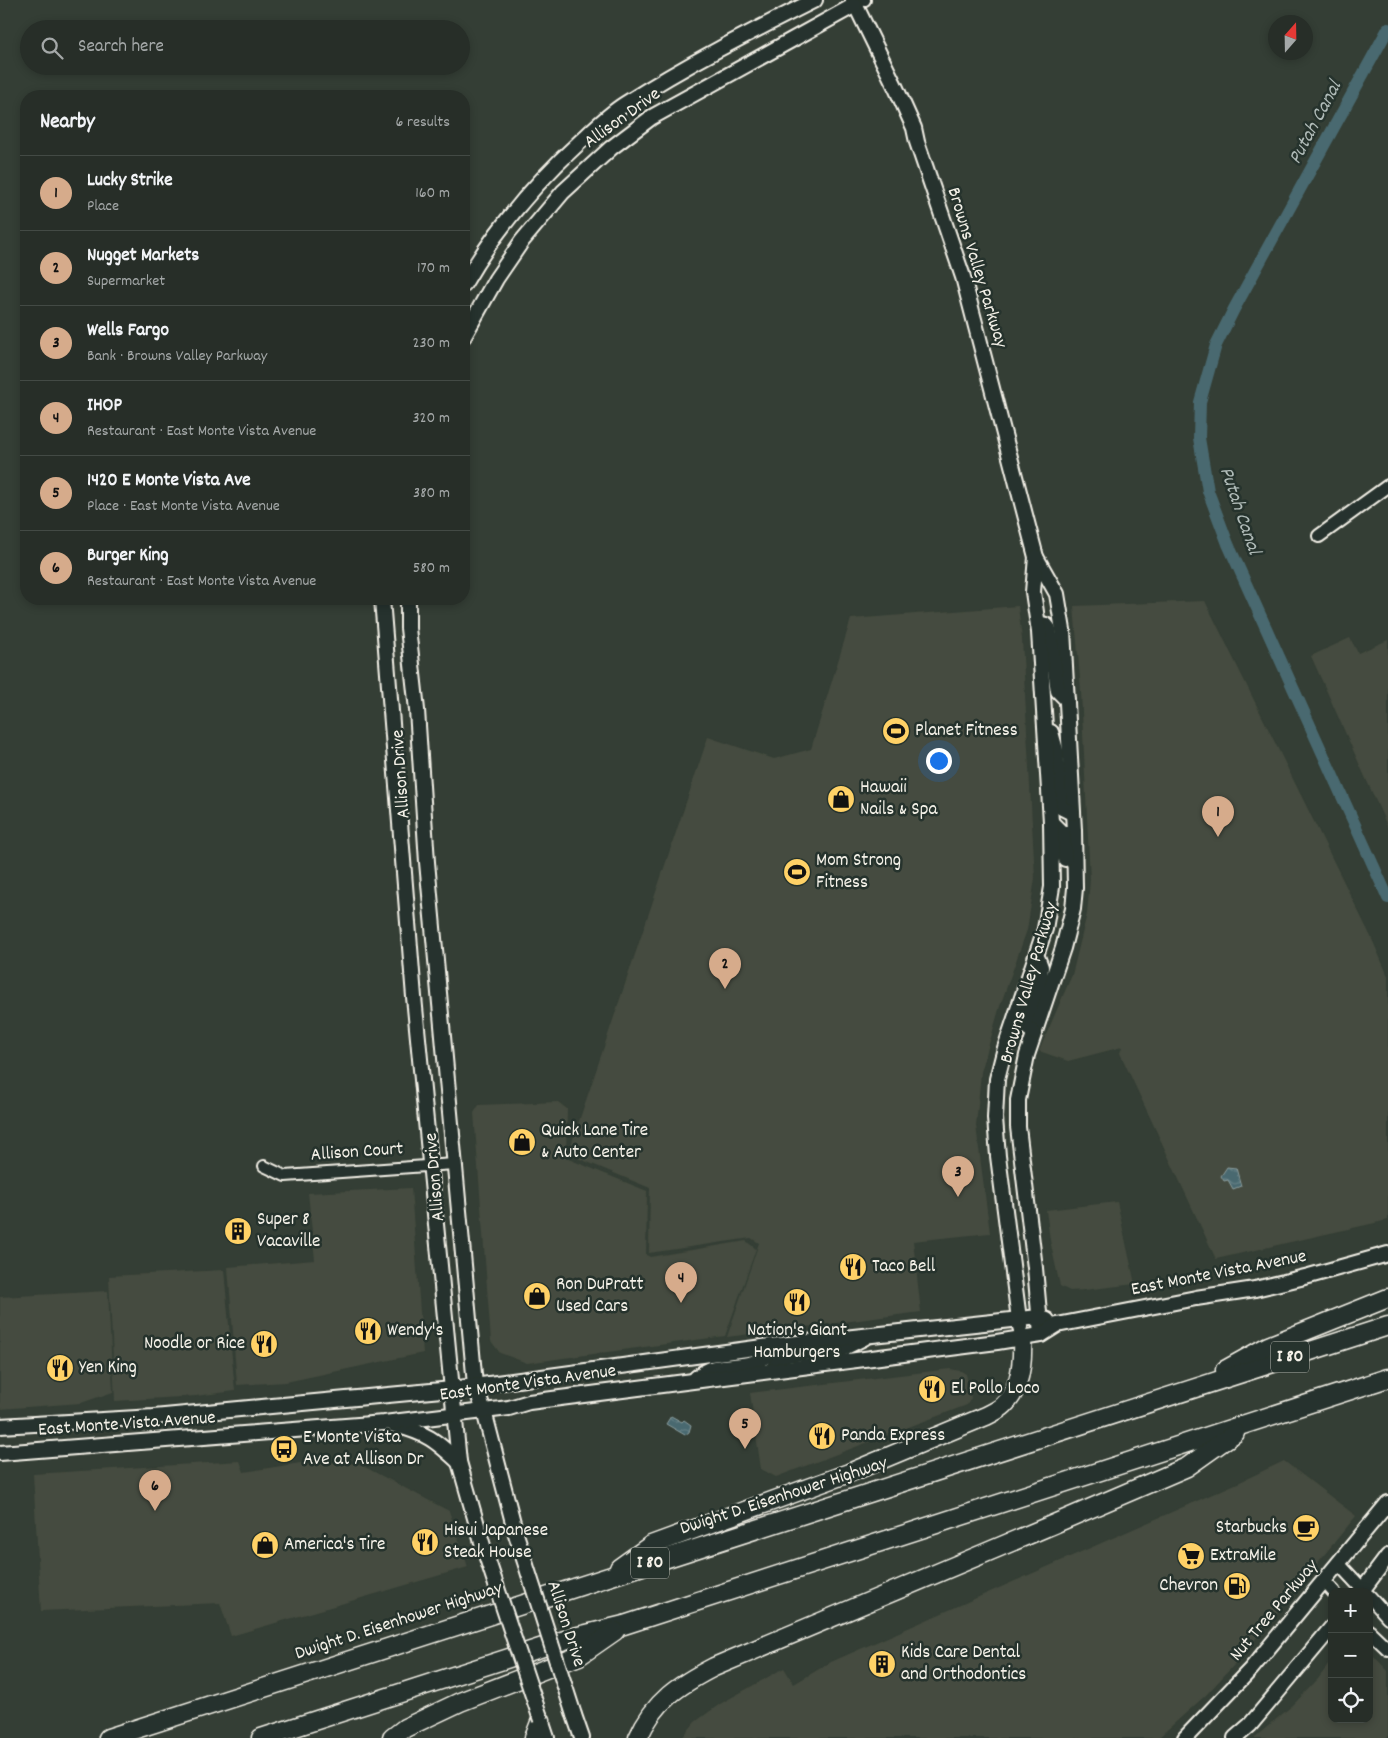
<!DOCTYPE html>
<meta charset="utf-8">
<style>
:root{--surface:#272e28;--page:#2f3630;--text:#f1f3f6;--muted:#a4a8a8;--line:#434a45;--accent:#d6ab8b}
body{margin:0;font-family:Dekko,sans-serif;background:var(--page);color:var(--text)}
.controls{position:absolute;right:15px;bottom:15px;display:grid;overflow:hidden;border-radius:10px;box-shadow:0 2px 8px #0003}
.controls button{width:45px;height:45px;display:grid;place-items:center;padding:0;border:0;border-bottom:1px solid var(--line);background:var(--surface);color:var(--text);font:25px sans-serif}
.compass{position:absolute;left:1268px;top:15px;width:45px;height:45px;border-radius:50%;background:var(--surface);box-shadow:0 2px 8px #0003;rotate:20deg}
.you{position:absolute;left:938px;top:760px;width:18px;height:18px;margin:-12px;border:4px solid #fff;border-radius:50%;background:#1a73e8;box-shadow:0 0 0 8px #1a73e833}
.badge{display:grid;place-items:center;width:32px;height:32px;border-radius:50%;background:var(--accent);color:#111;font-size:16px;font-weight:700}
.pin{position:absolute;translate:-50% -41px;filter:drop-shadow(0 1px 2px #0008)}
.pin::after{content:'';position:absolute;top:26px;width:18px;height:15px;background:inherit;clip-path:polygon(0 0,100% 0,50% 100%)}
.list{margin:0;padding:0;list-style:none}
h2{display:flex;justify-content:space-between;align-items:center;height:65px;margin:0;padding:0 20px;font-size:21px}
h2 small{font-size:16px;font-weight:400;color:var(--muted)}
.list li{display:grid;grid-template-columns:32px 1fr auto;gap:15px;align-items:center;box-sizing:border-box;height:75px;padding:0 20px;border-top:1px solid var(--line)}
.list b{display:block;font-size:19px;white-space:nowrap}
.list p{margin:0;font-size:16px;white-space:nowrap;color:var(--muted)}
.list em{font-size:16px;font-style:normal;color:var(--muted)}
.icon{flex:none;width:28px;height:28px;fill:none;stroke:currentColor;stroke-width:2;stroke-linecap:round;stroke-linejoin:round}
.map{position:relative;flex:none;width:1388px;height:1738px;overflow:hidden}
.search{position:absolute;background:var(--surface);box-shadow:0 2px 8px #0003;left:20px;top:20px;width:450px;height:55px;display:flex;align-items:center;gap:12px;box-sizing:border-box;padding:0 18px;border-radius:28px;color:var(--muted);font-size:19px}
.panel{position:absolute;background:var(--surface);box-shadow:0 2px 8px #0003;left:20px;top:90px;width:450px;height:515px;border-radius:20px}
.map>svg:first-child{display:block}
</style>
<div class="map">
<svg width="1388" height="1738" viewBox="0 0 1388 1738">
<defs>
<pattern id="water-waves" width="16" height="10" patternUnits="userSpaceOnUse" patternTransform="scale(1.25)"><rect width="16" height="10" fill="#496970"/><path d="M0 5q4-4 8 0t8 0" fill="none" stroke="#647f84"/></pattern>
</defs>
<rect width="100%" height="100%" fill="#343e35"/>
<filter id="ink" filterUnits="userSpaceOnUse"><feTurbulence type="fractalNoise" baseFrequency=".02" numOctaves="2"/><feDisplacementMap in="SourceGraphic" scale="10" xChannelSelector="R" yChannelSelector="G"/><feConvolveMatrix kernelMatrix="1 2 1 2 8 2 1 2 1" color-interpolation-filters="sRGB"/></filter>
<g filter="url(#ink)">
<g fill="#454b3f">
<polygon points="1205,601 1371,937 1388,976 1388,1220 1216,1259 1120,1053 1122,1047 1068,1061 1039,1051 1072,975 1087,914 1090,880 1081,691 1074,606"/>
<polygon points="1018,606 1022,639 1035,878 1027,930 1000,1006 981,1072 976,1126 990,1233 913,1241 921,1312 727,1337 759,1243 751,1238 649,1253 650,1188 568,1154 708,737 774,759 811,749 851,619"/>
<polygon points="1350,638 1358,653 1388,640 1388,828 1311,656"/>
<polygon points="558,1102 567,1109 566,1158 647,1191 646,1255 650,1257 746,1241 756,1249 725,1336 527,1363 500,1353 491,1341 474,1113 479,1105"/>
<polygon points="411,1188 423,1353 286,1382 237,1385 228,1267 315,1260 308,1193"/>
<polygon points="1117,1202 1135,1284 1084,1290 1070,1291 1060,1286 1050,1240 1046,1210"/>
<polygon points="224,1270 235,1391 196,1396 115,1401 109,1276"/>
<polygon points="108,1291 113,1392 81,1403 0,1409 0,1297"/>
<polygon points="950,1369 961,1371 966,1374 971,1398 967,1405 776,1477 761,1469 750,1393"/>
<polygon points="240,1461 244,1472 313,1461 359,1464 449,1511 468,1567 231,1636 220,1603 41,1611 33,1474"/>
<polygon points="1284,1461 1356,1516 1234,1665 1206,1695 1158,1738 682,1738 695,1722 720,1704 784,1668 794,1684 831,1662 1240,1482"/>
<polygon points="1369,1651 1388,1671 1388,1738 1254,1738 1293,1705 1318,1679 1332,1660 1332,1719 1369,1719"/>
</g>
<g fill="url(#water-waves)" stroke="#8d9fa0">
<polygon points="1227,1167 1236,1168 1241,1186 1233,1189 1228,1180 1224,1181 1221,1176"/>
<polygon points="671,1416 682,1422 684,1420 691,1425 689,1432 685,1435 666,1424"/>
</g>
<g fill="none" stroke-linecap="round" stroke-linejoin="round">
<polyline stroke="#496970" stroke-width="12" points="1388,29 1234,309 1216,345 1200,402 1199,438 1208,491 1228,544 1388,898"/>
<g stroke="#f4f1e8" stroke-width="14">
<g id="minor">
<polyline points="855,5 865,0"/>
<polyline points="264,1166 285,1176 454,1164"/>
</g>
</g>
<g stroke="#f4f1e8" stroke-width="16">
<g id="tertiary">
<polyline points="1319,536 1388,486"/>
<polyline points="1338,1563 1365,1592"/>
<polyline points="1324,1581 1334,1592"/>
<polyline points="1369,1596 1388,1617"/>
<polyline points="1369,1631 1388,1649"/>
</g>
</g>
<g stroke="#f4f1e8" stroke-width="18">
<g id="secondary">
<polyline points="853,0 896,88 914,128 917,142 963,277 1036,557 1057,594 1063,630 1074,830 1075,888 1073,909 1063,948 1027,1055 1018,1100 1018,1127 1035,1268 1041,1335"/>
<path d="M 464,284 C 495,230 535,183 581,141 C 595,128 609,114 625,104 C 685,65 751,32 815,0"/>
<polyline points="464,336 496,279 522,241 563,192 611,148 652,117 855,5"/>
<polyline points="382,599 414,997 459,1462 483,1546"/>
<polyline points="408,599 408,628 417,710 427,862 475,1385 484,1411 516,1534"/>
<polyline points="1038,623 1046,625 1049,629 1058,691 1067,700"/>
<polyline points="1051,732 1056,750 1060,805 1062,808 1072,813"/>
<polyline points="1051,822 1063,834 1065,859"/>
<polyline points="1034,1033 1025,1026 1024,1023 1040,978 1041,967 1038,959"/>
<polyline points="1020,1327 998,1156 995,1118 997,1079 1005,1048 1045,929 1052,887 1051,822 1039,632 1033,592 1036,557"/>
<polyline points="771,1371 777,1361 788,1355 844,1348 864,1338"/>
<path d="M 696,1378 C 701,1374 707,1370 714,1368 C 732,1364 765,1370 770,1346"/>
<path d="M 394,1425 C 427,1433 435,1440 459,1462"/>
<polyline points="0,1426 154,1417 452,1389 770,1346 1039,1317 1047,1320"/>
<polyline points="0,1453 384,1423 509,1408 529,1402 997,1342 1041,1335 1057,1325 1196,1298 1255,1289 1309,1276 1388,1254"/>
<polyline points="1361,1592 1388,1556"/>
<polyline points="574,1715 582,1738"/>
<polyline points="541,1720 547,1738"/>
<polyline points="1185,1738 1251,1669 1388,1503"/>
<polyline points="1235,1738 1250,1725 1332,1627"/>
</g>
</g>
<g stroke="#f4f1e8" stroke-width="21">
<g id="motorway">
<polyline points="1225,1370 1268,1346 1388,1298"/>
<path d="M 619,1568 L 651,1545 L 849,1473 L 986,1416 C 992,1413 999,1410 1004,1405 C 1021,1389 1023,1360 1022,1338"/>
<polyline points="108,1738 1388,1326"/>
<polyline points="261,1738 574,1637 624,1625 1388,1378"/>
<polyline points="392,1738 405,1728 460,1702 579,1656 615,1631"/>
<polyline points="534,1738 541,1720"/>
<path d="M 638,1738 C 654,1701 679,1685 714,1667 L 1054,1524 L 1187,1467 L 1235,1433"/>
</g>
</g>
<use href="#minor" stroke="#26332d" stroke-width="10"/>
<use href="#tertiary" stroke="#26332d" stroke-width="12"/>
<use href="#secondary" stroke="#26332d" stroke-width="14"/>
<use href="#motorway" stroke="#26332d" stroke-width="18"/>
<g stroke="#f4f1e8" stroke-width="18" stroke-linecap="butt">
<g id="secondary-bridge">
<polyline points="516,1534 574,1715"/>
<polyline points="483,1546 541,1720"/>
</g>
</g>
<use href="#secondary-bridge" stroke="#26332d" stroke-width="14"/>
</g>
</g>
<defs>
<g id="stadium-disc" transform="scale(1.4375)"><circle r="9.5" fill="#ffd166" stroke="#26332d"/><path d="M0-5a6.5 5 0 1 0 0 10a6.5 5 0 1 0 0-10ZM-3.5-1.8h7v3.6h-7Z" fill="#111"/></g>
<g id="shop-disc" transform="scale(1.4375)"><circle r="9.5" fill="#ffd166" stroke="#26332d"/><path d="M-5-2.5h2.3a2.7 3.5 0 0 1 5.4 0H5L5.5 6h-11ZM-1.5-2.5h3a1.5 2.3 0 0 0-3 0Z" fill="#111"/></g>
<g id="building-disc" transform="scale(1.4375)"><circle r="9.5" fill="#ffd166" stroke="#26332d"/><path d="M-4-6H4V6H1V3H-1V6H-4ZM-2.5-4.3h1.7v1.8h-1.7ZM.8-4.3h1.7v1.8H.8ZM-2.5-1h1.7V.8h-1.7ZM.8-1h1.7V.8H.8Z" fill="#111"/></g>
<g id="restaurant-disc" transform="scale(1.4375)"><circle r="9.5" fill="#ffd166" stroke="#26332d"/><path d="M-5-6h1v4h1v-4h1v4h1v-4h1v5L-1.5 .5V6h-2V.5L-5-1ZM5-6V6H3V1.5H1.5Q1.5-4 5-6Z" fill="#111"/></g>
<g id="bus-disc" transform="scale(1.4375)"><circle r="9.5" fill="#ffd166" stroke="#26332d"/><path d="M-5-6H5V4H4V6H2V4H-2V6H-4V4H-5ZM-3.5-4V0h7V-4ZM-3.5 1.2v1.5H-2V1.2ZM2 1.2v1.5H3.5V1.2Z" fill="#111"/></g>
<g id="cafe-disc" transform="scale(1.4375)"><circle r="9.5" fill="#ffd166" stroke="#26332d"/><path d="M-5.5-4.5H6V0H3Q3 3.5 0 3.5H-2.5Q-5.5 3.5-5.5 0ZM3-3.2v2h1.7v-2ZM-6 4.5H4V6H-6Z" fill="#111"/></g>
<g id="supermarket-disc" transform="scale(1.4375)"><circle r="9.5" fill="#ffd166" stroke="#26332d"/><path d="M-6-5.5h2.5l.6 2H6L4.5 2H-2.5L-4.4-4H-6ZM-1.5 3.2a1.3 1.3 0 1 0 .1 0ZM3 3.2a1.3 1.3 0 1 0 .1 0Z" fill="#111"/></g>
<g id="fuel-disc" transform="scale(1.4375)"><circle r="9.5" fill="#ffd166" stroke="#26332d"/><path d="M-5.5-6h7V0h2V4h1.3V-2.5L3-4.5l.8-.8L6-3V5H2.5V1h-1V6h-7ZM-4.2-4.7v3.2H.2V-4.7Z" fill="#111"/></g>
</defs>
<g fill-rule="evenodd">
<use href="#stadium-disc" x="896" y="731"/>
<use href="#shop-disc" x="841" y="799"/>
<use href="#stadium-disc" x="797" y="872"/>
<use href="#shop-disc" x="522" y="1142"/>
<use href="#building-disc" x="238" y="1231"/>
<use href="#restaurant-disc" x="853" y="1267"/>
<use href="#shop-disc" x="537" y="1296"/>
<use href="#restaurant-disc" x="797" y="1302"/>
<use href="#restaurant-disc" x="368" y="1331"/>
<use href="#restaurant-disc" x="264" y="1344"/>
<use href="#restaurant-disc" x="60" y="1368"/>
<use href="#restaurant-disc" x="932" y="1389"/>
<use href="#restaurant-disc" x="822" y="1436"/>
<use href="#bus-disc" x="284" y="1449"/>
<use href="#cafe-disc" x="1306" y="1528"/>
<use href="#restaurant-disc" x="425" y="1542"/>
<use href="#shop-disc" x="265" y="1545"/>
<use href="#supermarket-disc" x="1191" y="1556"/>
<use href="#fuel-disc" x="1237" y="1586"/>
<use href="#building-disc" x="882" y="1664"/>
</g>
<g text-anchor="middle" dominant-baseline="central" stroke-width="5" stroke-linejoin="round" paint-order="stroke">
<g fill="#26332d" stroke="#b6b8b0" stroke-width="1">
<rect x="1271" y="1341.5" width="38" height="31" rx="4"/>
<rect x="631" y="1547.5" width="38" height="31" rx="4"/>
</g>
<g font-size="18" font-weight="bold" fill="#f4f1e8">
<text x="1290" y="1357">I 80</text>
<text x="650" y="1563">I 80</text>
</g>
<g font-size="19" fill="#f4f1e8" stroke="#26332d">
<text transform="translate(623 119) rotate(-36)">Allison Drive</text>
<text transform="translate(976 268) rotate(73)">Browns Valley Parkway</text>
<text transform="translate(402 774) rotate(-94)">Allison Drive</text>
<text transform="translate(1030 983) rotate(-74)">Browns Valley Parkway</text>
<text transform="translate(357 1153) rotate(-4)">Allison Court</text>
<text transform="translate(436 1177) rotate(-95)">Allison Drive</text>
<text transform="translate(1219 1274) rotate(-11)">East Monte Vista Avenue</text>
<text transform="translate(528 1384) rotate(-8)">East Monte Vista Avenue</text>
<text transform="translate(127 1425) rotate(-4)">East Monte Vista Avenue</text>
<text transform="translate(784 1497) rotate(-18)">Dwight D. Eisenhower Highway</text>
<text transform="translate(1275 1611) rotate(-50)">Nut Tree Parkway</text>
<text transform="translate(399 1622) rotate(-18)">Dwight D. Eisenhower Highway</text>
<text transform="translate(565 1624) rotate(72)">Allison Drive</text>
</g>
<g font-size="19" fill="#f4f1e8" stroke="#26332d" text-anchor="start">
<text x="915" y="731">Planet Fitness</text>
<text x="860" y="788">Hawaii<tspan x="860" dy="22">Nails &amp; Spa</tspan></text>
<text x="816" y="861">Mom Strong<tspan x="816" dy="22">Fitness</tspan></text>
<text x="541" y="1131">Quick Lane Tire<tspan x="541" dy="22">&amp; Auto Center</tspan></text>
<text x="257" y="1220">Super 8<tspan x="257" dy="22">Vacaville</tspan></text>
<text x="872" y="1267">Taco Bell</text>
<text x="556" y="1285">Ron DuPratt<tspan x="556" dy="22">Used Cars</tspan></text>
<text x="387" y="1331">Wendy's</text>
<text x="797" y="1331" text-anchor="middle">Nation's Giant<tspan x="797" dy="22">Hamburgers</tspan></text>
<text x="245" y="1344" text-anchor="end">Noodle or Rice</text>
<text x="79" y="1368">Yen King</text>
<text x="951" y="1389">El Pollo Loco</text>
<text x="841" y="1436">Panda Express</text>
<text x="303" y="1438">E Monte Vista<tspan x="303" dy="22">Ave at Allison Dr</tspan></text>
<text x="1287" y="1528" text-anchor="end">Starbucks</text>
<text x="444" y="1531">Hisui Japanese<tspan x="444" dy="22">Steak House</tspan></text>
<text x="284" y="1545">America's Tire</text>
<text x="1210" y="1556">ExtraMile</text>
<text x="1218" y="1586" text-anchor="end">Chevron</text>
<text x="901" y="1653">Kids Care Dental<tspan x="901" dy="22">and Orthodontics</tspan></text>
</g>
<g font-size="20" font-style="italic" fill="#b0bbb8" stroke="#26332d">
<text transform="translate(1316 123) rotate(-62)">Putah Canal</text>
<text transform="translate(1239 511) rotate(71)">Putah Canal</text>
</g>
</g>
</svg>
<div class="controls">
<button>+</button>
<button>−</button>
<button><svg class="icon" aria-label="locate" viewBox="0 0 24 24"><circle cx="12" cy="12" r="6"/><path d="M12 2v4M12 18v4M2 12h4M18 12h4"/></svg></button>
</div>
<svg class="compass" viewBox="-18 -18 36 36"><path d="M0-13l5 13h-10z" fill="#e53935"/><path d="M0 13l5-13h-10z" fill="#a4a8a8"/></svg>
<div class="you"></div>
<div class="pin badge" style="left:1218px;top:837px">1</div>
<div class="pin badge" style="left:725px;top:989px">2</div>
<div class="pin badge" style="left:958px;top:1197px">3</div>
<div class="pin badge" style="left:681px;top:1303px">4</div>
<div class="pin badge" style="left:745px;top:1449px">5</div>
<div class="pin badge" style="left:155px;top:1511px">6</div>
<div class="search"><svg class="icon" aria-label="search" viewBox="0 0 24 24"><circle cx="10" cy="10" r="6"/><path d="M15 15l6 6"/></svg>Search here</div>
<section class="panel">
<h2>Nearby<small>6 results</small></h2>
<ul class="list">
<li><span class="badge">1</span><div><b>Lucky Strike</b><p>Place</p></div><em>160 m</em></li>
<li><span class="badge">2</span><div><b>Nugget Markets</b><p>Supermarket</p></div><em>170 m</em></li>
<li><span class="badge">3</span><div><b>Wells Fargo</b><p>Bank · Browns Valley Parkway</p></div><em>230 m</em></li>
<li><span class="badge">4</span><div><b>IHOP</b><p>Restaurant · East Monte Vista Avenue</p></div><em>320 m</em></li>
<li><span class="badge">5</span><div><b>1420 E Monte Vista Ave</b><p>Place · East Monte Vista Avenue</p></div><em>380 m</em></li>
<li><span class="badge">6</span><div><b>Burger King</b><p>Restaurant · East Monte Vista Avenue</p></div><em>580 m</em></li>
</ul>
</section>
</div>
